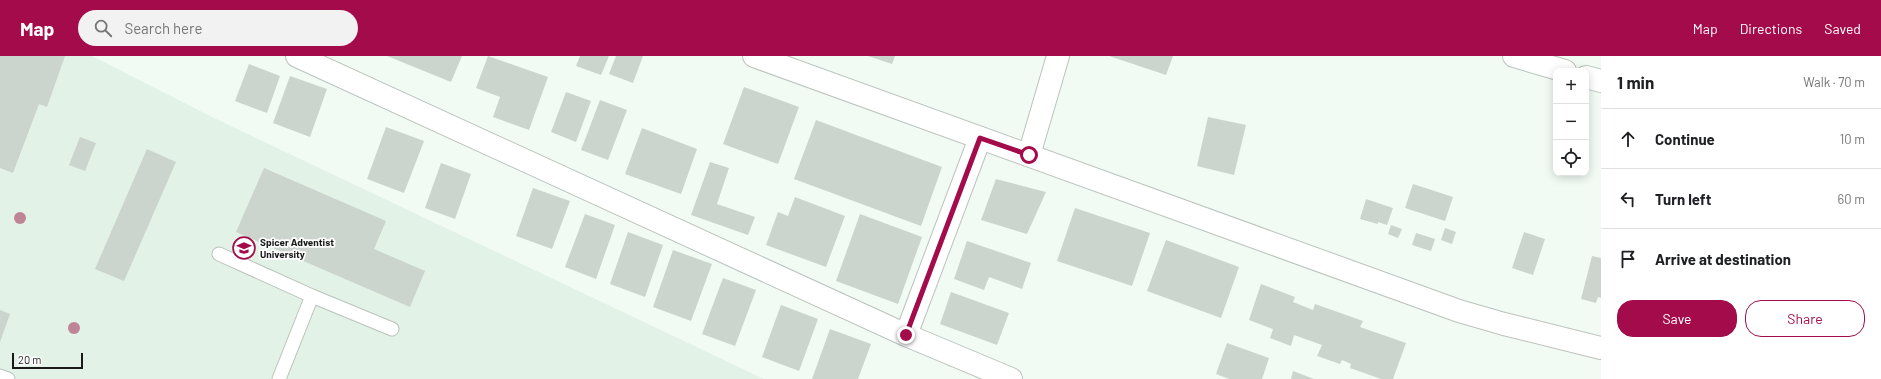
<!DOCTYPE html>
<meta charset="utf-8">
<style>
:root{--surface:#fff;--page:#f2f2f2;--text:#202124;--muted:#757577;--line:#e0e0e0;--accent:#a30b4a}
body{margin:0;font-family:Barlow,sans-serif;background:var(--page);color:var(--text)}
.controls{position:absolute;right:12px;top:12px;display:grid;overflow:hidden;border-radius:8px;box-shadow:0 2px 10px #0003}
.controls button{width:36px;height:36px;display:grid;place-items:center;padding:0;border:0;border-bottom:1px solid var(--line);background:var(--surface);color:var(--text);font:20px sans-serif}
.scale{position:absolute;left:12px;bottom:10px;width:71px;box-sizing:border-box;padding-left:4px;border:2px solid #181b18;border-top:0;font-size:11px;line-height:14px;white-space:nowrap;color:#181b18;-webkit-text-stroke:3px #fff;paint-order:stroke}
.stop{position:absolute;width:12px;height:12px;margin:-9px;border:3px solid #a30b4a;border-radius:50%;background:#fff}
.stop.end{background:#a30b4a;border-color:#fff;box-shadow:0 1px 4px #0008}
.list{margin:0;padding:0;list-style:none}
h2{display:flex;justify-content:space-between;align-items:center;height:52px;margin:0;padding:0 16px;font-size:17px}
h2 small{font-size:13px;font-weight:400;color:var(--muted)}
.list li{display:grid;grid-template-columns:26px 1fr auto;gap:12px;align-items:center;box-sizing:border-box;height:60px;padding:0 16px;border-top:1px solid var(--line)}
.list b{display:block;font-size:15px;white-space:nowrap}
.list em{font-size:13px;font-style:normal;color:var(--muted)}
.actions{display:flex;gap:8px;padding:12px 16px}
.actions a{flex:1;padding:9px 0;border:1px solid var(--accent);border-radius:16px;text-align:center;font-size:14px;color:var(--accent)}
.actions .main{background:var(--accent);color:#fff}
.icon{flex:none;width:22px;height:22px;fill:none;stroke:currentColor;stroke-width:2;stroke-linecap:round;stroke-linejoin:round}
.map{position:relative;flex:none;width:1601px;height:323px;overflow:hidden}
header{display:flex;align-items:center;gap:24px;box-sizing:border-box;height:56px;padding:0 20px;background:var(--accent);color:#fff}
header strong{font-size:19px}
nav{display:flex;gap:22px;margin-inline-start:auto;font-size:14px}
.search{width:280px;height:36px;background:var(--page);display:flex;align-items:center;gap:10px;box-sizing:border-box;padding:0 14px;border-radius:22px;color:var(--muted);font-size:15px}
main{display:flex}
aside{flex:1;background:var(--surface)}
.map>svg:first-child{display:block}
</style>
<header>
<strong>Map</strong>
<div class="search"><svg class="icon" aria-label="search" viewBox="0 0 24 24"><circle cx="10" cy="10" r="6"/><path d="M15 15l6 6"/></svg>Search here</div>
<nav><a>Map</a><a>Directions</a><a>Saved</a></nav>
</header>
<main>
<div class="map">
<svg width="1601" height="323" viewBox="0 0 1601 323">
<rect width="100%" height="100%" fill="#f1fbf4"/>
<polygon fill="#e2f2e6" points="0,0 92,0 212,61 764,323 0,323"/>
<g fill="#cbd4cd">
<polygon points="0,0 65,0 47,51 39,48 13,117 0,112"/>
<polygon points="387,0 462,0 451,26"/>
<polygon points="488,0 548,21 529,74 493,61 500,41 476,32"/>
<polygon points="580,0 609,0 601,19 576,10"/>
<polygon points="616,0 643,0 633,27 609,18"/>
<polygon points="868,0 895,0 892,8"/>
<polygon points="1109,0 1173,0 1166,19"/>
<polygon points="249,8 280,20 267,57 235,45"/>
<polygon points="290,20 327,33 310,81 273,67"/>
<polygon points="744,31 799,51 778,108 723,88"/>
<polygon points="566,36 591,45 576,86 551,76"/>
<polygon points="600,44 627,54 608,104 581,94"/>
<polygon points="1208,61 1246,69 1234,119 1197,110"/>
<polygon points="816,64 942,111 921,170 794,123"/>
<polygon points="386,71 424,85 404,137 367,123"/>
<polygon points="642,72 697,93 681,138 625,118"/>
<polygon points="80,81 96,87 85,115 69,109"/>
<polygon points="147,93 176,106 124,225 95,213"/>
<polygon points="710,106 729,112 717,148 755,161 748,179 691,159"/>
<polygon points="441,107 471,118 455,163 425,152"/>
<polygon points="264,112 386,165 374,193 425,215 410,251 236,176"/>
<polygon points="996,123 1046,136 1027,178 981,164"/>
<polygon points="1413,128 1453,141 1445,165 1405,152"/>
<polygon points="533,132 570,145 552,193 516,180"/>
<polygon points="795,141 845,160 826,211 766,189 778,156 788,160"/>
<polygon points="1366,143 1393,152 1387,169 1378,166 1378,168 1360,163"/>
<polygon points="1075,152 1150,177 1132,230 1057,205"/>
<polygon points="585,158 615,169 596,223 565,211"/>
<polygon points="860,158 922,181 898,248 836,225"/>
<polygon points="1391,169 1402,173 1398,182 1388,178"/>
<polygon points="1445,172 1456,176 1452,188 1441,184"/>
<polygon points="628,176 663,189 645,241 610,228"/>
<polygon points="1524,176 1545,183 1533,219 1512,212"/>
<polygon points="1416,177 1435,183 1431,195 1412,189"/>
<polygon points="1166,184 1239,211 1221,262 1147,235"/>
<polygon points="967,185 1031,207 1022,233 989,221 984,234 954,223"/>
<polygon points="673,194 712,208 691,265 653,251"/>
<polygon points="1592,200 1601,202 1601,242 1598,241 1596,247 1581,243"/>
<polygon points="723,222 756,234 735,290 702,278"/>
<polygon points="1261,228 1295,241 1293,246 1313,254 1315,248 1363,265 1360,271 1406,287 1393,323 1381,323 1350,312 1351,308 1342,304 1340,308 1317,300 1322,289 1294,279 1291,290 1270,282 1273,273 1249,264"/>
<polygon points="951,236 1009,257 997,289 940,268"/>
<polygon points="781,249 818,263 799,315 762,301"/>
<polygon points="0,254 10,258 0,286"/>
<polygon points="830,273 871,288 858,323 812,323"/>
<polygon points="1227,287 1269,302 1262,323 1229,323 1216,318"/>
<polygon points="1293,315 1314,323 1291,323"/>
</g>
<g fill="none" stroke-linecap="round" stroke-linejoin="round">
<g stroke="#bac3bc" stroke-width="15">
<g id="service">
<polyline points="219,198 312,240 392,273"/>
<polyline points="0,320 8,323"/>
<polyline points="279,323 312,240"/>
</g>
</g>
<g stroke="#bac3bc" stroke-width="24">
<g id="minor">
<polyline points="297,0 906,279 1011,323"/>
<polyline points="1514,0 1565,15"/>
<polyline points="1586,21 1601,25"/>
<polyline points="1029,99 1058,0"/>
<polyline points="906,279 980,82"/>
</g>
</g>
<g stroke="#bac3bc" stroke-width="24">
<polyline id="tertiary" points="754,0 1459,255 1504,268 1601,292"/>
</g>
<use href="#service" stroke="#fff" stroke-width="13"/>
<use href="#minor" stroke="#fff" stroke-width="22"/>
<use href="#tertiary" stroke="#fff" stroke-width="22"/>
</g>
<g fill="#bf8597">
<circle cx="20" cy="162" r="6"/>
<circle cx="74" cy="272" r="6"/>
</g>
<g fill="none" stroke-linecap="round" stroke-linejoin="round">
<polyline stroke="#a30b4a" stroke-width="5" points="906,279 980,82 1029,99"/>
</g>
<defs>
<g id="university-ring" transform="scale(1.15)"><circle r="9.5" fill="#fff" stroke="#a30b4a" stroke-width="1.5"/><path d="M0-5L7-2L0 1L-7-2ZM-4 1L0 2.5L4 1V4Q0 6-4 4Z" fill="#a30b4a"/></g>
</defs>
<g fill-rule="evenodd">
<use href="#university-ring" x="244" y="192"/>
</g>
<g text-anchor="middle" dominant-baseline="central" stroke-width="3.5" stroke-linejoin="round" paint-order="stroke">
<g font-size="10" font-weight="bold" fill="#181b18" stroke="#fff" text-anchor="start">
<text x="260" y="186">Spicer Adventist<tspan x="260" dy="12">University</tspan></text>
</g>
</g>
</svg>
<div class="controls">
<button>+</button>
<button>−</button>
<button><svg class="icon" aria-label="locate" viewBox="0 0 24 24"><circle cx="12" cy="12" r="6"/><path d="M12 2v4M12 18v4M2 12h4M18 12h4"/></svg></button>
</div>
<div class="scale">20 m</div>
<div class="stop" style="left:1029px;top:99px"></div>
<div class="stop end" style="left:906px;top:279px"></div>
</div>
<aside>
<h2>1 min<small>Walk · 70 m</small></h2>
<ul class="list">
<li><svg class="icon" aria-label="ahead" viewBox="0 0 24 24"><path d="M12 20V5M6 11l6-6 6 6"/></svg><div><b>Continue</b></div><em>10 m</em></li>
<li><svg class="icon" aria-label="left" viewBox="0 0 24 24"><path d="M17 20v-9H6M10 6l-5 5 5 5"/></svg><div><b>Turn left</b></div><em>60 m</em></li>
<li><svg class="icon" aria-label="arrive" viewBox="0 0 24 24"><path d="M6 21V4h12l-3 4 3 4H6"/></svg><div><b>Arrive at destination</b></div></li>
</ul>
<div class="actions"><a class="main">Save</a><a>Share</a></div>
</aside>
</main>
